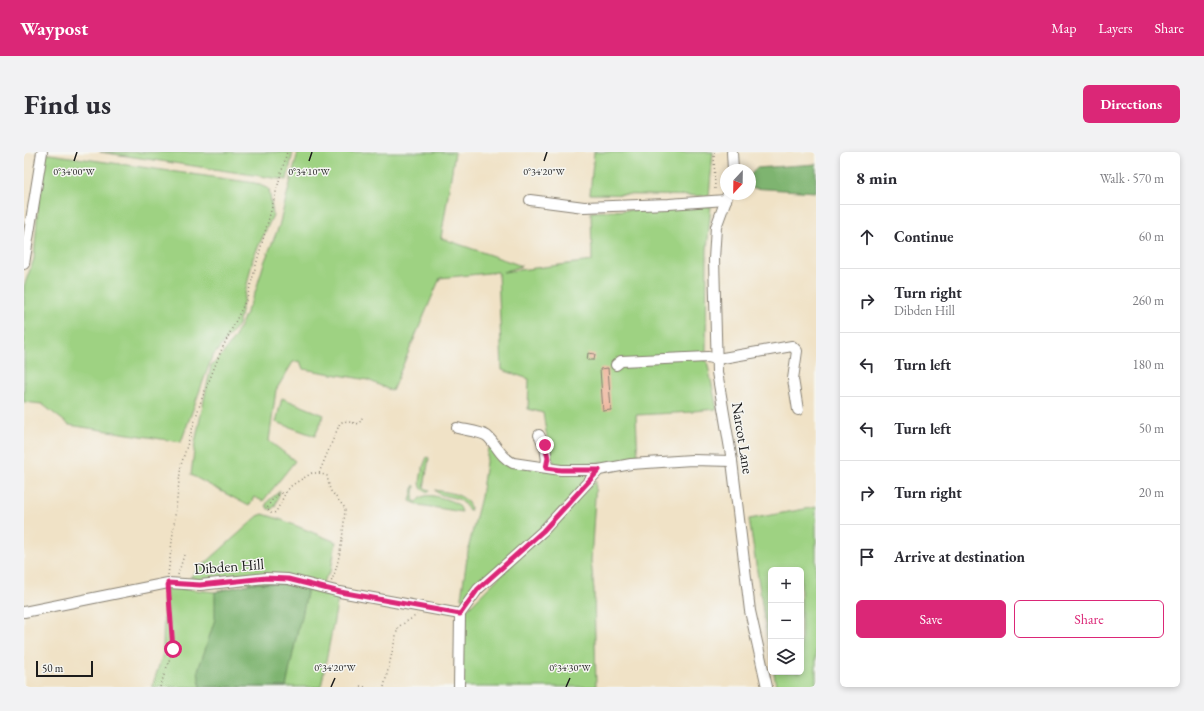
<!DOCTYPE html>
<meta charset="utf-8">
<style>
:root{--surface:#fff;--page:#f2f2f3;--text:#2b2b33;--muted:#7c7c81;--line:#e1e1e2;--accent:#db2777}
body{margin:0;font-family:"EB Garamond",serif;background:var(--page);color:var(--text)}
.controls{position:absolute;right:12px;bottom:12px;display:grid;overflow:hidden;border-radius:6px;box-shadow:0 2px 6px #0003}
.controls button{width:36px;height:36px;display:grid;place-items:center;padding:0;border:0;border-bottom:1px solid var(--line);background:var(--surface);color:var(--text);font:20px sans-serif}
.compass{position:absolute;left:696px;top:12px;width:36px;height:36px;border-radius:50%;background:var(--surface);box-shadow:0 2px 6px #0003;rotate:202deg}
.scale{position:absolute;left:12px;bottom:10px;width:57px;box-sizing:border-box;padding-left:4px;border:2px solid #1c1c1c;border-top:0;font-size:11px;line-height:14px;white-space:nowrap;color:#1c1c1c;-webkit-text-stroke:3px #f6f6f2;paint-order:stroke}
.stop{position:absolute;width:12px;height:12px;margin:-9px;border:3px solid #db2777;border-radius:50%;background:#fff}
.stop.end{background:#db2777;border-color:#fff;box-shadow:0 1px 4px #0008}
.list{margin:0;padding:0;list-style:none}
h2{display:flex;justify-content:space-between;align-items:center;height:52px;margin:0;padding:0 16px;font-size:17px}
h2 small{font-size:13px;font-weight:400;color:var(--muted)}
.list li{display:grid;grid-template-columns:26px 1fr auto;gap:12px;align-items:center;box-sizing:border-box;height:64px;padding:0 16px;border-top:1px solid var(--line)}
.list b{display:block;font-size:15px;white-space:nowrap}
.list p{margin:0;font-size:13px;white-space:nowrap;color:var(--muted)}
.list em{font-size:13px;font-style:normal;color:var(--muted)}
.actions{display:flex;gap:8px;padding:12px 16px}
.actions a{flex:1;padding:9px 0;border:1px solid var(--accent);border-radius:6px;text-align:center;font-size:14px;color:var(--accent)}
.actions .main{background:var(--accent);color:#fff}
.icon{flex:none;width:22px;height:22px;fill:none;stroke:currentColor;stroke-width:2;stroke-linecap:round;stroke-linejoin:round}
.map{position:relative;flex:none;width:792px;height:535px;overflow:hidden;border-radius:6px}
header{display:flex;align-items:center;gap:24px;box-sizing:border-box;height:56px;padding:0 20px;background:var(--accent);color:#fff}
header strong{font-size:19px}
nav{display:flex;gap:22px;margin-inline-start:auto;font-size:14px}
.intro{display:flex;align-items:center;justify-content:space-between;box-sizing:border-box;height:96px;padding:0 24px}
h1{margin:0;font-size:28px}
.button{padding:10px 18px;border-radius:6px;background:var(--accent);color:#fff;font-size:14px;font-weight:700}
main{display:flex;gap:24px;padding:0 24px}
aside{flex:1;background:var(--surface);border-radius:6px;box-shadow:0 2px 6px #0003}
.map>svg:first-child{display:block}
</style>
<header>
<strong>Waypost</strong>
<nav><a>Map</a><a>Layers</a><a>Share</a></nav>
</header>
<div class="intro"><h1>Find us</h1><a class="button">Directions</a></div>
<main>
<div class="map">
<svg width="792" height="535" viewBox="0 0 792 535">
<rect width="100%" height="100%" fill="#f6f6f2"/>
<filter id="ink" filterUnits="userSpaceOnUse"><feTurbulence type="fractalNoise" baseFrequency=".025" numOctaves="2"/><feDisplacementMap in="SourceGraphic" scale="8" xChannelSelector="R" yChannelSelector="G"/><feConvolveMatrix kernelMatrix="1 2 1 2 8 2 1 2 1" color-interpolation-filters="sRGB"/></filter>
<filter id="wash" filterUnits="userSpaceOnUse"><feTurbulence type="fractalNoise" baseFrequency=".012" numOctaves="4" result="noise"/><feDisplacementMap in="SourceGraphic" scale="16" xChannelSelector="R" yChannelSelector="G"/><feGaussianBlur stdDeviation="0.9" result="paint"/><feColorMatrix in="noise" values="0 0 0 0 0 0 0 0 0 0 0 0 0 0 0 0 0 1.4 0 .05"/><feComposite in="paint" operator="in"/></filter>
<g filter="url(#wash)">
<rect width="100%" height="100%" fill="#f0e2c6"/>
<g fill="#9ed282" stroke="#5d774f">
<polygon points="76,0 269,0 263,28"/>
<polygon points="274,0 431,0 417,86 498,114 479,120 568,109 567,60 687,54 683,98 682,199 673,201 683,209 693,257 669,259 669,260 612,263 614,309 532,313 526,304 519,261 504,257 505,227 478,218 474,120 416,126 368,239 344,228 279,217 276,209 269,210 252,238 245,289 271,309 239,349 230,345 225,354 167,323 171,291 187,214 198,203 211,185 231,141 240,111 255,74"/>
<polygon points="570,0 689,0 685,44 566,42"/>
<polygon points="18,1 231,31 245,37 249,63 229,106 214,173 188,205 157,290 45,273 18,252 0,250 0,134 10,107"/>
<polygon points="258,246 300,263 291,284 252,270"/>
<polygon points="464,296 470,297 476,305 570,323 444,449 437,446 445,393 457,345"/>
<path d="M 403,305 L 405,306 L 400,336 L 406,338 L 405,340 C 402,339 398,339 397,335 C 394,329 400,311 403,305 Z"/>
<polygon points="572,329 567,409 570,438 572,535 438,535 438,462"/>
<path d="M 390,333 L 391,335 L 389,348 L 393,350 C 395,348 397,345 401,344 C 408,342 427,348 433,352 C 436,354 437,357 438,360 L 395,353 L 386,349 Z"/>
<path d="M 411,338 C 425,341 443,341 447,358 L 445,358 C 442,355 440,351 436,348 C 428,344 415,345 411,338 Z"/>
<polygon points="256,339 251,354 248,357 244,357 242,353 244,349"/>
<polygon points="792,355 792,535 752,535 750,520 777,520 777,418 747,418 747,506 740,465 725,367"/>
<polygon points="239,362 258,368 312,390 307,418 298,431 182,430 166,425 234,364"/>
<polygon points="229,431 259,432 315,442 297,535 128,535 139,501 140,442 144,435 191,440"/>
</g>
<g fill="#7eb470" stroke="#4d6846">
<polygon points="792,12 792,40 726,36 726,24 732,16"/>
<polygon points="229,431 259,432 284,436 277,469 275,472 262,535 176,535 174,518 181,498 191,467 191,440"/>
</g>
<g id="blocks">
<g fill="#edac91">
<polygon points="564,201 571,202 570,208 563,208"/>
<polygon points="584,216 587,258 579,259 576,217"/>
</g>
</g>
</g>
<g filter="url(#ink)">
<use href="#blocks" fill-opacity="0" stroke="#867f71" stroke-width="1"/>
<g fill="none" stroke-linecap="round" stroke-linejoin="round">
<g stroke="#867f71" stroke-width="12">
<g id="minor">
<polyline points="708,0 709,18"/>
<polyline points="704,42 692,75 690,107 693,220 708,309 726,459 743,535"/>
<polyline points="506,48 560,55 645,52 702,48"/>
<polyline points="0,112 18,0"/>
<polyline points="592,213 597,209 684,205 693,207 768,194 773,199 769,227 774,258"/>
<path d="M 433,276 C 441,278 458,280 463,284 C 473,293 476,305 489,311 L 537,318 L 575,318"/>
<path d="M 515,283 C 521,294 524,302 522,315"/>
<polyline points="0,460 144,431 176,433 242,426 264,427 316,440 436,462"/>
<polyline points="435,535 436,462 454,437 519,379 575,318 607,312 668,308 708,309"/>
</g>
</g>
<g stroke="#867f71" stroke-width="1.5" stroke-dasharray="1 3" stroke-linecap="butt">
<polyline points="690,0 691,40"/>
<polyline points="295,321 316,271 320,269 335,272 339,264"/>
<path d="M 262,340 C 254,341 245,350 243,357 L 248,362 L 252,360 L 262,340 L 268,333 L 288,321 L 295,321 L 303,324 L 306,338 L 321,356 C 320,377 316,411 307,430"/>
<polyline points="144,423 157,313 177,249 197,199 223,146 263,0"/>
<polyline points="154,423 160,403"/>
<polyline points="336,534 341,535"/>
<polyline points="136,535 149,497 144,439"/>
<polyline points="360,535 374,475 393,463"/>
</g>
<use href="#minor" stroke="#fff" stroke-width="10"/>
</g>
</g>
<g fill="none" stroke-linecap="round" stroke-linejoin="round" filter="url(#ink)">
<polyline stroke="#db2777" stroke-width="5" points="149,497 144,431 176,433 242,426 264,427 316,440 436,462 454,437 519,379 575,318 537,318 522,316 524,306 521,293"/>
</g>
<path fill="none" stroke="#1c1c1c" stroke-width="1.5" d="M 50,9 L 53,0M 285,9 L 288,0M 520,9 L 523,0M 307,535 L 311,526M 542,535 L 546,526"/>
<g text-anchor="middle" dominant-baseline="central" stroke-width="3" stroke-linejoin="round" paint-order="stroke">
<g font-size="15" fill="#1c1c1c" stroke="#f6f6f2">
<text transform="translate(719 286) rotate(81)">Narcot Lane</text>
<text transform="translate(205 414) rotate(-4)">Dibden Hill</text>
</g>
</g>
<g font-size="10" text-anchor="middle" fill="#1c1c1c" stroke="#f6f6f2" stroke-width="3" stroke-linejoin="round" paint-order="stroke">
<text x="50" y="23">0°34'00"W</text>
<text x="285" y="23">0°34'10"W</text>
<text x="520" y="23">0°34'20"W</text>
<text x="311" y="519">0°34'20"W</text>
<text x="546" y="519">0°34'30"W</text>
</g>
</svg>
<div class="controls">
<button>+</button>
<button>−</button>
<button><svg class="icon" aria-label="layers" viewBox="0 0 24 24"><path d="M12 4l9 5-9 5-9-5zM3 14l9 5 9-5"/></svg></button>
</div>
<svg class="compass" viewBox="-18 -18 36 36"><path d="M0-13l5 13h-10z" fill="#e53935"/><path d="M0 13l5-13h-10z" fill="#7c7c81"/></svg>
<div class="scale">50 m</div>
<div class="stop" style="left:149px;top:497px"></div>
<div class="stop end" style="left:521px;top:293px"></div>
</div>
<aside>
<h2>8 min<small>Walk · 570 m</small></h2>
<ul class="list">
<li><svg class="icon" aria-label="ahead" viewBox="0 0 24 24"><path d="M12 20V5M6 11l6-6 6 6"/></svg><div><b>Continue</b></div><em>60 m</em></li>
<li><svg class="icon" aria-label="right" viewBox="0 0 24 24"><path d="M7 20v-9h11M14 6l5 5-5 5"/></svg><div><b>Turn right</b><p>Dibden Hill</p></div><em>260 m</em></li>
<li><svg class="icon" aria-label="left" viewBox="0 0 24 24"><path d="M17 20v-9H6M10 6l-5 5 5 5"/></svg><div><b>Turn left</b></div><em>180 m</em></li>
<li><svg class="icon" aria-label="left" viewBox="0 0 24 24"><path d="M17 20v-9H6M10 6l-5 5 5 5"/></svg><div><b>Turn left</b></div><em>50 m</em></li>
<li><svg class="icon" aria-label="right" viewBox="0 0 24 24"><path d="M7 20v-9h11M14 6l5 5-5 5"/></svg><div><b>Turn right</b></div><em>20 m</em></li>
<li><svg class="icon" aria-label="arrive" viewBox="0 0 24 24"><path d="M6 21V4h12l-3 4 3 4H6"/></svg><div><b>Arrive at destination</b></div></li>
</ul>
<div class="actions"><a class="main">Save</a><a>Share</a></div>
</aside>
</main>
